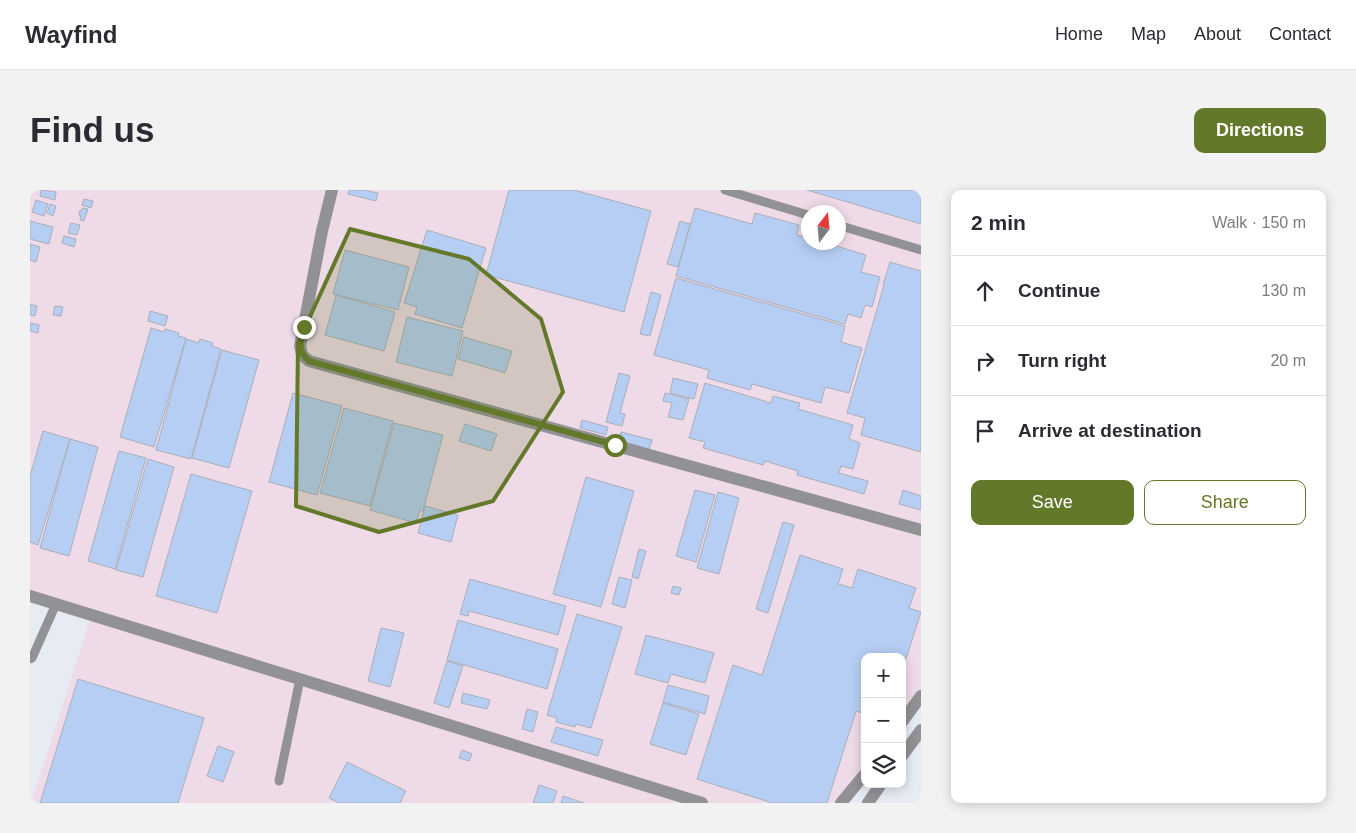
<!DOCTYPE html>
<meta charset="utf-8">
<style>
:root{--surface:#fff;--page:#f2f2f3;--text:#2b2b33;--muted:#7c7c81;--line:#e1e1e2;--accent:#637828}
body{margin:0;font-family:Arial,sans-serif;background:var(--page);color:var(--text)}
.controls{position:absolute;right:15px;bottom:15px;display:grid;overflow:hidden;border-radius:10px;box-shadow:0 2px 12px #0003}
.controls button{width:45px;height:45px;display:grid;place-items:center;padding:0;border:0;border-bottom:1px solid var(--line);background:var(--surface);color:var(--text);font:25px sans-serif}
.compass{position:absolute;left:771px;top:15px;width:45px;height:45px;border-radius:50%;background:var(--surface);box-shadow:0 2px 12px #0003;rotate:16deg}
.stop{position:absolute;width:15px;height:15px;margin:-11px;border:4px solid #637828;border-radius:50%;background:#fff}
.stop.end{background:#637828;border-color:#fff;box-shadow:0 1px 5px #0008}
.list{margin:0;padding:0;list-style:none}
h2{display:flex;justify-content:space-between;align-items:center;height:65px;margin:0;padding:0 20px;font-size:21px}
h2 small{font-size:16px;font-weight:400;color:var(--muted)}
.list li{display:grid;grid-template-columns:32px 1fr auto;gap:15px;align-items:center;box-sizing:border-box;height:70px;padding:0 20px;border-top:1px solid var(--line)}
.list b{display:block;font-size:19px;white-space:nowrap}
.list em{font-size:16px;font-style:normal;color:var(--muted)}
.actions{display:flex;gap:10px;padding:15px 20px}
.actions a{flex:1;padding:11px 0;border:1px solid var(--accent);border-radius:10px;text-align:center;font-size:18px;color:var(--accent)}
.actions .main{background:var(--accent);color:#fff}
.icon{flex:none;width:28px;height:28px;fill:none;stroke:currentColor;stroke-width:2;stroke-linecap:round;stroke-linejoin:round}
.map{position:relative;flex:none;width:891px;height:613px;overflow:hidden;border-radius:10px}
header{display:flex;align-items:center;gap:30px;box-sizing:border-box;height:70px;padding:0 25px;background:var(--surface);border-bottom:1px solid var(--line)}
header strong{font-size:24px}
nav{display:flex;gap:28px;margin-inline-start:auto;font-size:18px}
.intro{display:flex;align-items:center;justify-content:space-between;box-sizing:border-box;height:120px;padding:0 30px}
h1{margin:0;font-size:35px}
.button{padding:12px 22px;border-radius:10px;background:var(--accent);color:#fff;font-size:18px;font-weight:700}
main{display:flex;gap:30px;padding:0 30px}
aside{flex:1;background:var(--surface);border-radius:10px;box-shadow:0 2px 12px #0003}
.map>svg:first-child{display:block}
</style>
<header>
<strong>Wayfind</strong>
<nav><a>Home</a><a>Map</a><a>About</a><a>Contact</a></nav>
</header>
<div class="intro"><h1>Find us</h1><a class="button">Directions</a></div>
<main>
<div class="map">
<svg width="891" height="613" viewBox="0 0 891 613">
<rect width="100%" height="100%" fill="#e6ebf4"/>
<path fill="#efdae8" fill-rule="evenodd" d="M 0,0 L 891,0 L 891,502 L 872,527 L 872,467 L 835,467 L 835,576 L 806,613 L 1,613 L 60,430 L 0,411 ZM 778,22 L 808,22 L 808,52 L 778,52 Z"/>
<g fill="#b6cef4" stroke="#aaafb8">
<polygon points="11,0 26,2 25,10 10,6"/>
<polygon points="319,0 334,0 348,3 346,11 318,4"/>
<polygon points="479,0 544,0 621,21 594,122 456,85"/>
<polygon points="777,0 891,0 891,34"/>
<polygon points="54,9 63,11 61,18 52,15"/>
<polygon points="6,10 18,14 14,26 2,22"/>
<polygon points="20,14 26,16 23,26 17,23"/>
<polygon points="53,18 58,19 54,31 50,30 51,26 49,25 50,20 52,20"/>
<polygon points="665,18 722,34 725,23 769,35 767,45 778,48 778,52 793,52 836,65 831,82 850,87 842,117 835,115 831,128 818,124 815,134 646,86"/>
<polygon points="0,31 23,37 19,54 0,49"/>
<polygon points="650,31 660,34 648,77 637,74"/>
<polygon points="41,33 50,35 47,45 38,43"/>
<polygon points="397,40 456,58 432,138 385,124 387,117 374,113"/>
<polygon points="34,46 46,49 44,57 32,53"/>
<polygon points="0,54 10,57 6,72 0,70"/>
<polygon points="315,60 379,77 368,120 303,104"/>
<polygon points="860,72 891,81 891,262 831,245 835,228 817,223 854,95 853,95"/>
<polygon points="646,88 815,136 811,152 832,158 819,203 795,197 791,213 722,194 720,200 677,188 679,180 624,165"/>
<polygon points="621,102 631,105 620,146 610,144"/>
<polygon points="306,105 365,122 354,161 295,145"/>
<polygon points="0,114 7,116 5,126 0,125"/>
<polygon points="25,116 33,117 31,126 23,125"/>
<polygon points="120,121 138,126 135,136 118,131"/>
<polygon points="377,127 433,141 422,186 366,172"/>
<polygon points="0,133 9,135 8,143 0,141"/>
<polygon points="121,138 134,142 135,139 149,143 148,146 156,148 124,257 90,247"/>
<polygon points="434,147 482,161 475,183 428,169"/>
<polygon points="156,149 169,153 170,149 183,153 182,156 191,159 161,269 126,260"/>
<polygon points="192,160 229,170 199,278 162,268"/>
<polygon points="589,183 600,186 590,223 595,224 592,236 576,232"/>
<polygon points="643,188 668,194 664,209 640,203"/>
<polygon points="675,193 741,213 743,206 770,213 768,219 823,235 819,249 830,253 823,279 811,276 809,283 838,291 834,304 767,285 768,281 735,271 733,275 673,258 675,252 659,248"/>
<polygon points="263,203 312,216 287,305 239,292"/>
<polygon points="635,203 659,209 653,230 638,227 642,213 633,211"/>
<polygon points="314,218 363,231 340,316 290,303"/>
<polygon points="552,230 578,237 576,245 550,238"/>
<polygon points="364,233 413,245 393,321 390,320 386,333 340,320"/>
<polygon points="435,234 467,244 461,261 429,251"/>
<polygon points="13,241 40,249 8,355 0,352 0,286"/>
<polygon points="591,242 622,250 619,259 589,250"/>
<polygon points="40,249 68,257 39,366 10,358"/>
<polygon points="89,261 116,268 85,379 58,371"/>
<polygon points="118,269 144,277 113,387 86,380"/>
<polygon points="161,284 222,301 187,423 126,406"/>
<polygon points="556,287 604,301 571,417 523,404"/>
<polygon points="665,300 685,305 666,372 646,366"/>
<polygon points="873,300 891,306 891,320 869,314"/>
<polygon points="688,302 709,308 689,384 667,378"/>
<polygon points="395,316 428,325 421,352 388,343"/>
<polygon points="753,332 764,335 738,423 726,419"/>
<polygon points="609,359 616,361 608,389 602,387"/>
<polygon points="770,365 813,379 808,394 822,398 828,379 886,398 879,418 891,422 872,481 872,467 835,467 835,524 826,521 797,613 742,613 667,589 703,475 732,485"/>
<polygon points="589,387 602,390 595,418 582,414"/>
<polygon points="440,389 536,416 528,445 439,421 438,426 430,424"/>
<polygon points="643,396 651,398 649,405 641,403"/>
<polygon points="547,424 592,437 561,538 546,534 545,537 526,532 527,528 517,525"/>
<polygon points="428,430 528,459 517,499 417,470"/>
<polygon points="351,438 374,443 360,497 338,491"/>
<polygon points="616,445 684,463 675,493 641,484 638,493 605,484"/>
<polygon points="417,471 433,476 419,518 404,513"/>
<polygon points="48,489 174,528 148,613 10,613"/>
<polygon points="638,495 679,506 675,524 633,512"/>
<polygon points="433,503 460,510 457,519 431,513"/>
<polygon points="633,513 669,524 656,565 620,554"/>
<polygon points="497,519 508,522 503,542 492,539"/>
<polygon points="526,537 573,550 568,566 521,552"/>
<polygon points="188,556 204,562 193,592 177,586"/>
<polygon points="432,560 442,564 439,571 429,568"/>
<polygon points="317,572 376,601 370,613 309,613 299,608"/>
<polygon points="509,595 527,601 523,613 503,613"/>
<polygon points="533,606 554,613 531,613"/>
</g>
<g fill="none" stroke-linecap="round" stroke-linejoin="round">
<g stroke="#929195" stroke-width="9">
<polyline points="695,0 778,25"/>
<polyline points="808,35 891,60"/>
<polyline points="0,469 2,468 26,414"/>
<polyline points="249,591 270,489"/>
</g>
<g stroke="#929195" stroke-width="12">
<polyline points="302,0 292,41 270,156 272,165 279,171 891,340"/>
<polyline points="0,406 672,613"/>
</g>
<g stroke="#929195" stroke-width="12">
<polyline points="872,532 891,506"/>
<polyline points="872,566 891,540"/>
<polyline points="811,613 835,584"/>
<polyline points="838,613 851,594"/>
</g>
</g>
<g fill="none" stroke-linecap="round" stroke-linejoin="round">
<path stroke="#637828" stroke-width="6" d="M 274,137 C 271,152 266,159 279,171 L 585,255"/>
</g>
<path fill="#637828" fill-opacity="0.2" stroke="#637828" stroke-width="4" stroke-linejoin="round" d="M 320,39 L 439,69 L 511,129 L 533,202 L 463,311 L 349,342 L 266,316 L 268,153 Z"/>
</svg>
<div class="controls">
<button>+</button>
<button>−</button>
<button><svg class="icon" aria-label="layers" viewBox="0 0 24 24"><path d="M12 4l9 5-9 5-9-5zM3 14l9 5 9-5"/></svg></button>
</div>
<svg class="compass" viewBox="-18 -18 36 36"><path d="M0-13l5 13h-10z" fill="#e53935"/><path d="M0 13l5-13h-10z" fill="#7c7c81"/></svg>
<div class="stop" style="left:585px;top:255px"></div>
<div class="stop end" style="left:274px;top:137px"></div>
</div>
<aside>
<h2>2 min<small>Walk · 150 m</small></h2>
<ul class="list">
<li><svg class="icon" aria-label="ahead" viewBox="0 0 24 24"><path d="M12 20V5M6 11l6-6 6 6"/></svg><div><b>Continue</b></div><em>130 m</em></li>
<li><svg class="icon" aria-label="right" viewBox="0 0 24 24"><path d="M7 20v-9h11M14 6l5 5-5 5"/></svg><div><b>Turn right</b></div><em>20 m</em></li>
<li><svg class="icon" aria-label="arrive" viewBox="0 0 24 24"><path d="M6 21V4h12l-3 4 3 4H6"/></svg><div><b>Arrive at destination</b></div></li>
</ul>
<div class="actions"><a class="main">Save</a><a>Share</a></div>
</aside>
</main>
